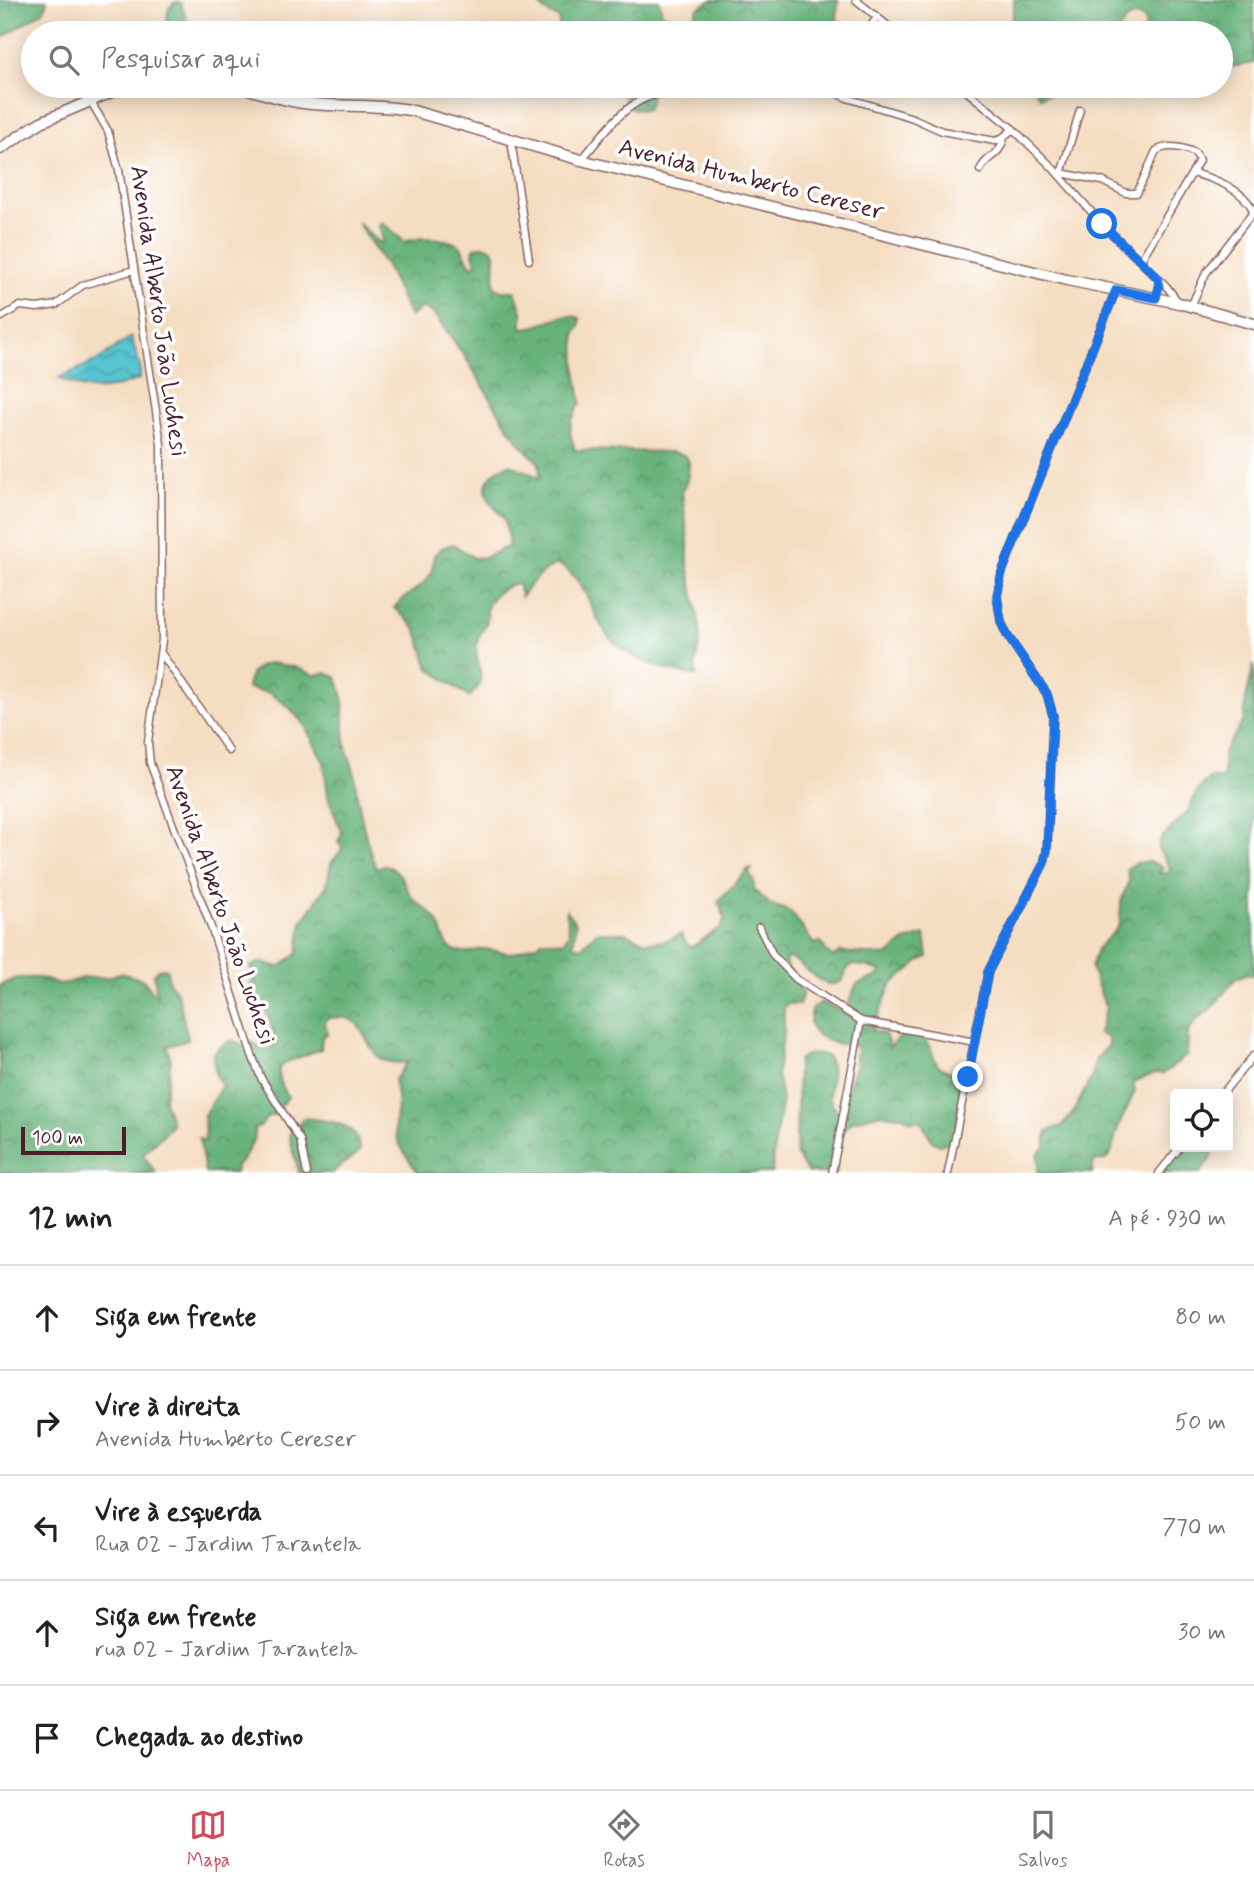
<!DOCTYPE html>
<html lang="pt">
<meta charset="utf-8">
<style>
:root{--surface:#fff;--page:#f6f6f6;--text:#202124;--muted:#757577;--line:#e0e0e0;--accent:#d1495b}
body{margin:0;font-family:Mynerve,sans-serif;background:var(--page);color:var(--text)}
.controls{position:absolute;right:21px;bottom:21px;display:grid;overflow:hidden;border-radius:7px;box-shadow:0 4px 18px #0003}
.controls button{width:63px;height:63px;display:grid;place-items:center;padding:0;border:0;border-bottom:2px solid var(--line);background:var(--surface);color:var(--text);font:35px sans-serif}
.scale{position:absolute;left:21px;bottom:18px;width:105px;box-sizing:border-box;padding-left:7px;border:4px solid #4a1f2b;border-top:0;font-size:19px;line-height:24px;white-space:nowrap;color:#4a1f2b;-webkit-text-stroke:5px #fff;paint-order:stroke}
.stop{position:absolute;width:21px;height:21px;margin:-16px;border:5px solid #1a73e8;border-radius:50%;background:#fff}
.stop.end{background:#1a73e8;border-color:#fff;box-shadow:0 2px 7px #0008}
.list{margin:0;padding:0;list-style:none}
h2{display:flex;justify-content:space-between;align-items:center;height:91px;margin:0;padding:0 28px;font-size:30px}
h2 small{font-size:23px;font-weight:400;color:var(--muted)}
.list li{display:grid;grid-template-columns:46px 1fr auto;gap:21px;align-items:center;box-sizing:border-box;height:105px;padding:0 28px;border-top:2px solid var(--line)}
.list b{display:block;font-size:26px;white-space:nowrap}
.list p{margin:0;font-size:23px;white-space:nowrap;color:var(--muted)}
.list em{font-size:23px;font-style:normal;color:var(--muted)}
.icon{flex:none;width:38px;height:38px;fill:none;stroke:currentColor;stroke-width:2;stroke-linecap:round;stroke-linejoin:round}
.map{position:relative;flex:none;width:1254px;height:1173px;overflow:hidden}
.search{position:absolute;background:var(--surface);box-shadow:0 4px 18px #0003;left:21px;right:21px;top:21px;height:77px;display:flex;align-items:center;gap:18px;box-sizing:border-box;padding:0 24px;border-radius:38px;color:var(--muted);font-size:26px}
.sheet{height:616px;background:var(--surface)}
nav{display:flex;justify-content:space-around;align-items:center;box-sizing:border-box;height:98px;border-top:2px solid var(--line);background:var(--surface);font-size:19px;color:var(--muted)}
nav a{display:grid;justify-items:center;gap:4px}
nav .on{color:var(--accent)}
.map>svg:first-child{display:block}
</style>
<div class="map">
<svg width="1254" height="1173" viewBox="0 0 1254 1173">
<defs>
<pattern id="forest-crowns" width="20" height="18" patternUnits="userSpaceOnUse" patternTransform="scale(1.75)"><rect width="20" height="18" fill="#68b37b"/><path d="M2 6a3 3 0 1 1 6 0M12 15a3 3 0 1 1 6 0" fill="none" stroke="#589165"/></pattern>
<pattern id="water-waves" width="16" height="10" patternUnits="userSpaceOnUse" patternTransform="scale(1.75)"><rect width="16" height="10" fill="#58c5d1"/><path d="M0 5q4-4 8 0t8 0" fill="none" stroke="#4b9faa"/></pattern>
</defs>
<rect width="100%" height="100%" fill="#fff"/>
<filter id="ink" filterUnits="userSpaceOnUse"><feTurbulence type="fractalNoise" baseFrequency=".0143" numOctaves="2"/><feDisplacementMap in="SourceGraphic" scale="14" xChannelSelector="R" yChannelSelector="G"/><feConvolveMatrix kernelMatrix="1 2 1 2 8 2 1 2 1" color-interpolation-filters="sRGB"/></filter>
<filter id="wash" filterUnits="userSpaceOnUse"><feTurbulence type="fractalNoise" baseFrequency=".00686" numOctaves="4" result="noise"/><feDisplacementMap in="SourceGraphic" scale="28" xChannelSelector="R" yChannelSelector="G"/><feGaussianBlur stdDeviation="1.57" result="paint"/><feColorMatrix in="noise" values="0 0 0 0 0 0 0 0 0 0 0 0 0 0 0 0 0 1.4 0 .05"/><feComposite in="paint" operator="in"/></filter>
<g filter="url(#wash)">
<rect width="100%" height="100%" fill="#f5ddc1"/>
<g fill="url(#forest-crowns)" stroke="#596953" stroke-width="2">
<polygon points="0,0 47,0 46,7 42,12 0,39"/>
<polygon points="535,0 659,0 662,14 687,26 692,22 698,8 712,0 838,0 837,20 847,33 783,33 775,28 774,33 747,33 744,30 742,33 559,33 559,19 545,11"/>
<path d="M 1014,0 L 1254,0 L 1254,63 L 1231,67 L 1221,60 L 1221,33 L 1144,33 L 1146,21 L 1140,16 C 1128,15 1123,23 1118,33 L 1010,33 C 1009,21 1016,11 1014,0 Z"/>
<path d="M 176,2 L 181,3 L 188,24 L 201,33 L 167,33 C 169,22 163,9 176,2 Z"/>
<path d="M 246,86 L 337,86 C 324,109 267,90 246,86 Z"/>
<path d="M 626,86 L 652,86 L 650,102 L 647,109 C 630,112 619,102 626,86 Z"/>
<polygon points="1032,86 1065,86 1060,90 1040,97"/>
<path d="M 357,222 L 380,243 L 383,240 L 379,226 L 381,223 C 389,226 397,236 405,242 C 417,236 451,237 461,247 C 466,253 466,261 473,267 L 477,264 L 473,254 L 474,248 C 482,244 492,245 495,254 L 494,285 L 501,291 L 515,291 L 522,312 L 522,328 C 544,329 557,310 580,318 L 580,326 L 575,334 L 576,370 L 581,402 L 571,422 L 570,433 L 575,450 L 672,452 L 684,455 L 689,462 L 688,478 L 682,493 L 688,538 L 688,564 L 700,627 L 700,642 L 695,666 L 697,676 C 667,671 631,661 610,638 C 589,615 590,581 558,564 C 541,570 531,583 521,597 L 518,583 L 515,583 C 503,588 491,594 487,608 C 486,612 488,616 487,620 C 486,627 479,633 478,640 C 471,663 493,677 469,697 L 429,668 C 416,634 425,633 394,608 C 411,587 434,588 434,555 L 442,548 L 453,544 L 474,558 L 486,557 L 509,546 C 508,538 507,526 504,519 C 500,512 493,508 490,501 C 479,483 493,470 510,464 L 540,478 L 539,463 C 514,441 499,412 482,384 C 467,359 450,334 432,312 L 422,307 L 410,317 L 387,268 Z"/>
<path d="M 270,663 L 294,667 L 314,675 L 326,673 L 336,677 C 348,697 341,724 346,746 C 347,755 353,764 354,772 C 358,805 364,837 376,868 L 385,865 C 405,873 401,882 412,897 C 418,905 430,910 436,919 C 447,936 440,954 471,952 C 476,951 481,948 486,949 C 494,950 504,954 513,953 C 522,952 528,945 538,945 L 542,940 L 563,942 L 569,934 L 566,909 L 576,924 L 573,944 L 575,946 L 583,946 L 597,932 L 626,933 L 646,942 L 665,941 L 681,934 L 687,945 L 692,947 L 721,927 C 727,919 723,911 718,902 L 748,869 L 752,869 L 749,873 L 754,882 L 754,890 L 770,904 L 791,912 L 814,944 L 821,942 L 827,953 L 833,957 L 840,952 L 887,956 L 905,941 L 925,935 L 928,957 L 921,960 L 891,985 L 872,1030 L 885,1034 L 890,1047 C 906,1030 918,1023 931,1050 C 933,1054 935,1061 938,1065 C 945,1073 961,1070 963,1084 C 965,1095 957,1120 955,1132 L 947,1143 L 940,1145 L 933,1142 L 920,1120 L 911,1121 L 902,1116 L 877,1114 L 852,1121 L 842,1133 C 842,1151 828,1153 837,1173 L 808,1173 L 796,1155 L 798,1060 C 808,1052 817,1052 828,1057 C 839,1080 820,1092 837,1111 L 842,1110 L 855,1067 L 857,1046 L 833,1043 L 814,1033 L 810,1023 L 812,1008 L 822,1002 L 844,1013 L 849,1012 L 850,999 L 857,984 L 877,977 L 882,972 L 866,966 L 852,965 L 847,969 L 842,981 C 821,995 806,962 789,958 L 786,959 L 785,963 L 803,993 L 799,1004 L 787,1004 L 784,1007 L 784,1030 L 777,1073 L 782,1099 L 774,1147 L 772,1173 L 418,1173 C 408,1157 393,1141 395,1121 C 397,1105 399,1097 394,1081 L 407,1062 C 363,1068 375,1033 350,1019 C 344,1016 334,1018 328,1018 L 325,1022 L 327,1034 L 322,1036 L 321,1049 L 284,1063 L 279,1068 L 279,1080 L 288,1097 L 272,1116 L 268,1116 L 261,1126 L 254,1128 L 255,1138 L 241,1162 L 236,1166 L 235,1173 L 205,1173 L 199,1138 L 205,1142 L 204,1115 L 222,1085 L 216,1077 L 213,1055 L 219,1048 L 232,1040 L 243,1045 L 249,1041 L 266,1050 L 273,1047 C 273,1019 267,1010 250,989 L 251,982 L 256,977 L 250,967 L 260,962 L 280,967 L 298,953 L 302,922 L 327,885 L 331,863 L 341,851 L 342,846 L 338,842 L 342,833 L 328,797 L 324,762 L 305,726 L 290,708 L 270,693 L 247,688 C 250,672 254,667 270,663 Z"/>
<path d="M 1254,664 L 1254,975 L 1248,973 L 1236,978 L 1212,1008 L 1195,1022 L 1188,1032 L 1187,1055 L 1163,1074 L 1156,1073 L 1133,1082 L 1135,1091 L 1117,1130 L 1111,1153 L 1105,1160 L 1094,1161 L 1092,1173 L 1038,1173 L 1038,1154 L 1045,1147 L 1047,1131 L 1062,1126 L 1073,1113 L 1092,1076 L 1096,1059 L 1109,1045 L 1109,1039 L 1099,1033 L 1106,1008 L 1091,968 L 1097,949 L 1115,931 L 1120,923 L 1121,902 L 1129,880 L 1127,869 C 1139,859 1150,861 1163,867 L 1159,873 L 1169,873 L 1170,868 L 1158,848 L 1160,840 L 1189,810 L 1196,793 L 1205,782 L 1214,777 L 1221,780 L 1224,777 L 1223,753 L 1244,720 L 1246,698 Z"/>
<path d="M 164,968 L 167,969 L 168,980 L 178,994 L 188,1040 L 167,1046 L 171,1060 L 164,1100 L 172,1124 C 165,1136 151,1143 143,1155 L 156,1173 L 0,1173 L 0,985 L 17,978 L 40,978 L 62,985 L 82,978 L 110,977 L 120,973 L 142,979 L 157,997 L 154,974 L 158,969 Z"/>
<path d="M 303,1118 C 328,1121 356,1120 360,1150 C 351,1161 343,1161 333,1173 L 299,1173 L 289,1135 Z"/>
<polygon points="1181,1147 1214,1147 1211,1159 1200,1173 1157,1173"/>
</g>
<path fill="url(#water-waves)" stroke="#51727e" stroke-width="2" d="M 131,337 L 140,366 L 140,379 C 105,391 93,395 59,378 L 96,361 Z"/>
</g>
<g filter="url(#ink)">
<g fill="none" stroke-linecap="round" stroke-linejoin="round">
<g stroke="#866260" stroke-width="9">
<g id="minor">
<polyline points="856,0 897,33"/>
<polyline points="866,33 877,17"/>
<polyline points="821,86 847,98 913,118 942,131 995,141 1001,139 1013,129"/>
<polyline points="960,86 1013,129 1051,166 1102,224 1167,287 1179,303"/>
<polyline points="90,100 108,131 119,170 161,444 162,640 148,742 150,763 212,930 252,1055 261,1078 300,1140 307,1173"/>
<polyline points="511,140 529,260"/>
<path d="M 581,160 C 598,141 616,114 638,102 C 657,91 681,90 702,86"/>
<path d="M 980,170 C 987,154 998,160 1004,138"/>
<path d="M 1061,173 L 1102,181 L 1126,193 L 1137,193 L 1156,151 C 1167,144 1185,147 1196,154 L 1199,160 L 1192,173"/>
<polyline points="1061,174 1080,110"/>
<path d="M 1141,260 L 1192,173 C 1213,178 1243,189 1253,210 L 1251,215 L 1206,273 L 1191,306"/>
<polyline points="0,318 20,306 37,308 56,305 83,285 134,270"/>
<polyline points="161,653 229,751"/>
<polyline points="759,927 773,955 796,979 861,1021 975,1042"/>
<polyline points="1222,1094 1254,1055"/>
<polyline points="832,1173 861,1021"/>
<polyline points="948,1173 988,972 1044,863 1047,850 1053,716 1047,694 1007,635 1001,622 997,596 1002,572 1116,290"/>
<polyline points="1159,1173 1180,1147"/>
</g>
</g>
<g stroke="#866260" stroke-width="13">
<g id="primary">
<path d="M 238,86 C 263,93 287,102 312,104 C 345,107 377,104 410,110 L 581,160 L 1067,280 L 1179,303 L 1254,324"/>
<polyline points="0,149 41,122 126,86"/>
</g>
</g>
<use href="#minor" stroke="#fff" stroke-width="6"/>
<use href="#primary" stroke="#fff" stroke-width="10"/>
</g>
</g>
<g fill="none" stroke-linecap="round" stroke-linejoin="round" filter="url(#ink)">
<polyline stroke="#1a73e8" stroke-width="9" points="968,1077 988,972 1044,863 1047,850 1053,716 1047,694 1007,635 1001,622 997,596 1002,572 1116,290 1156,298 1159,286 1158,278 1102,224"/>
</g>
<g text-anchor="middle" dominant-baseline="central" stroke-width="7" stroke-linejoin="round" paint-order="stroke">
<g font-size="24" fill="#4a1f2b" stroke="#fff">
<text transform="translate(751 180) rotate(14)">Avenida Humberto Cereser</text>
<text transform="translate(158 311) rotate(82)">Avenida Alberto João Luchesi</text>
<text transform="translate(220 905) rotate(71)">Avenida Alberto João Luchesi</text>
</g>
</g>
</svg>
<div class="controls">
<button><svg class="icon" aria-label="locate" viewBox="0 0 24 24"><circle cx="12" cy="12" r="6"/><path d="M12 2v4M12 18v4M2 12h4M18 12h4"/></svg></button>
</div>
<div class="scale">100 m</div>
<div class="stop" style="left:1102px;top:224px"></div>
<div class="stop end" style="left:968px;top:1077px"></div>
<div class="search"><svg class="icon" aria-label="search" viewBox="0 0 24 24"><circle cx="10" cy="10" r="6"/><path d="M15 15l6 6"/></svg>Pesquisar aqui</div>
</div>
<section class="sheet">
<h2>12 min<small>A pé · 930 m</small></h2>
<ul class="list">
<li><svg class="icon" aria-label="ahead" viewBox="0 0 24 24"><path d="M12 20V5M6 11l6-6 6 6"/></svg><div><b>Siga em frente</b></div><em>80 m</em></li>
<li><svg class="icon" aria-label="right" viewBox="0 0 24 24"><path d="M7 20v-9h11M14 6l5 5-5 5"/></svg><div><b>Vire à direita</b><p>Avenida Humberto Cereser</p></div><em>50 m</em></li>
<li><svg class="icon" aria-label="left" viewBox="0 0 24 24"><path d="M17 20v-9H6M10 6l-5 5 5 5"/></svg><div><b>Vire à esquerda</b><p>Rua 02 - Jardim Tarantela</p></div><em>770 m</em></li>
<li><svg class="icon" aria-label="ahead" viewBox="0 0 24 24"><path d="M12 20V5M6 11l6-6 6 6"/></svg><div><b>Siga em frente</b><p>rua 02 - Jardim Tarantela</p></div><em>30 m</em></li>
<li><svg class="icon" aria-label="arrive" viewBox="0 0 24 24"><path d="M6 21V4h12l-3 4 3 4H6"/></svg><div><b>Chegada ao destino</b></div></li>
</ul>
</section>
<nav>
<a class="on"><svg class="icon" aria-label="map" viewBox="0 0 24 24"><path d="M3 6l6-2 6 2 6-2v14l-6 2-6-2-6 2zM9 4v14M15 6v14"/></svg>Mapa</a>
<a><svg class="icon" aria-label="directions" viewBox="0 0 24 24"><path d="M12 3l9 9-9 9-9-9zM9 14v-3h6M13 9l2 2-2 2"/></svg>Rotas</a>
<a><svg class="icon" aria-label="saved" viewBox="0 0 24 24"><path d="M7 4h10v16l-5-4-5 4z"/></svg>Salvos</a>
</nav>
